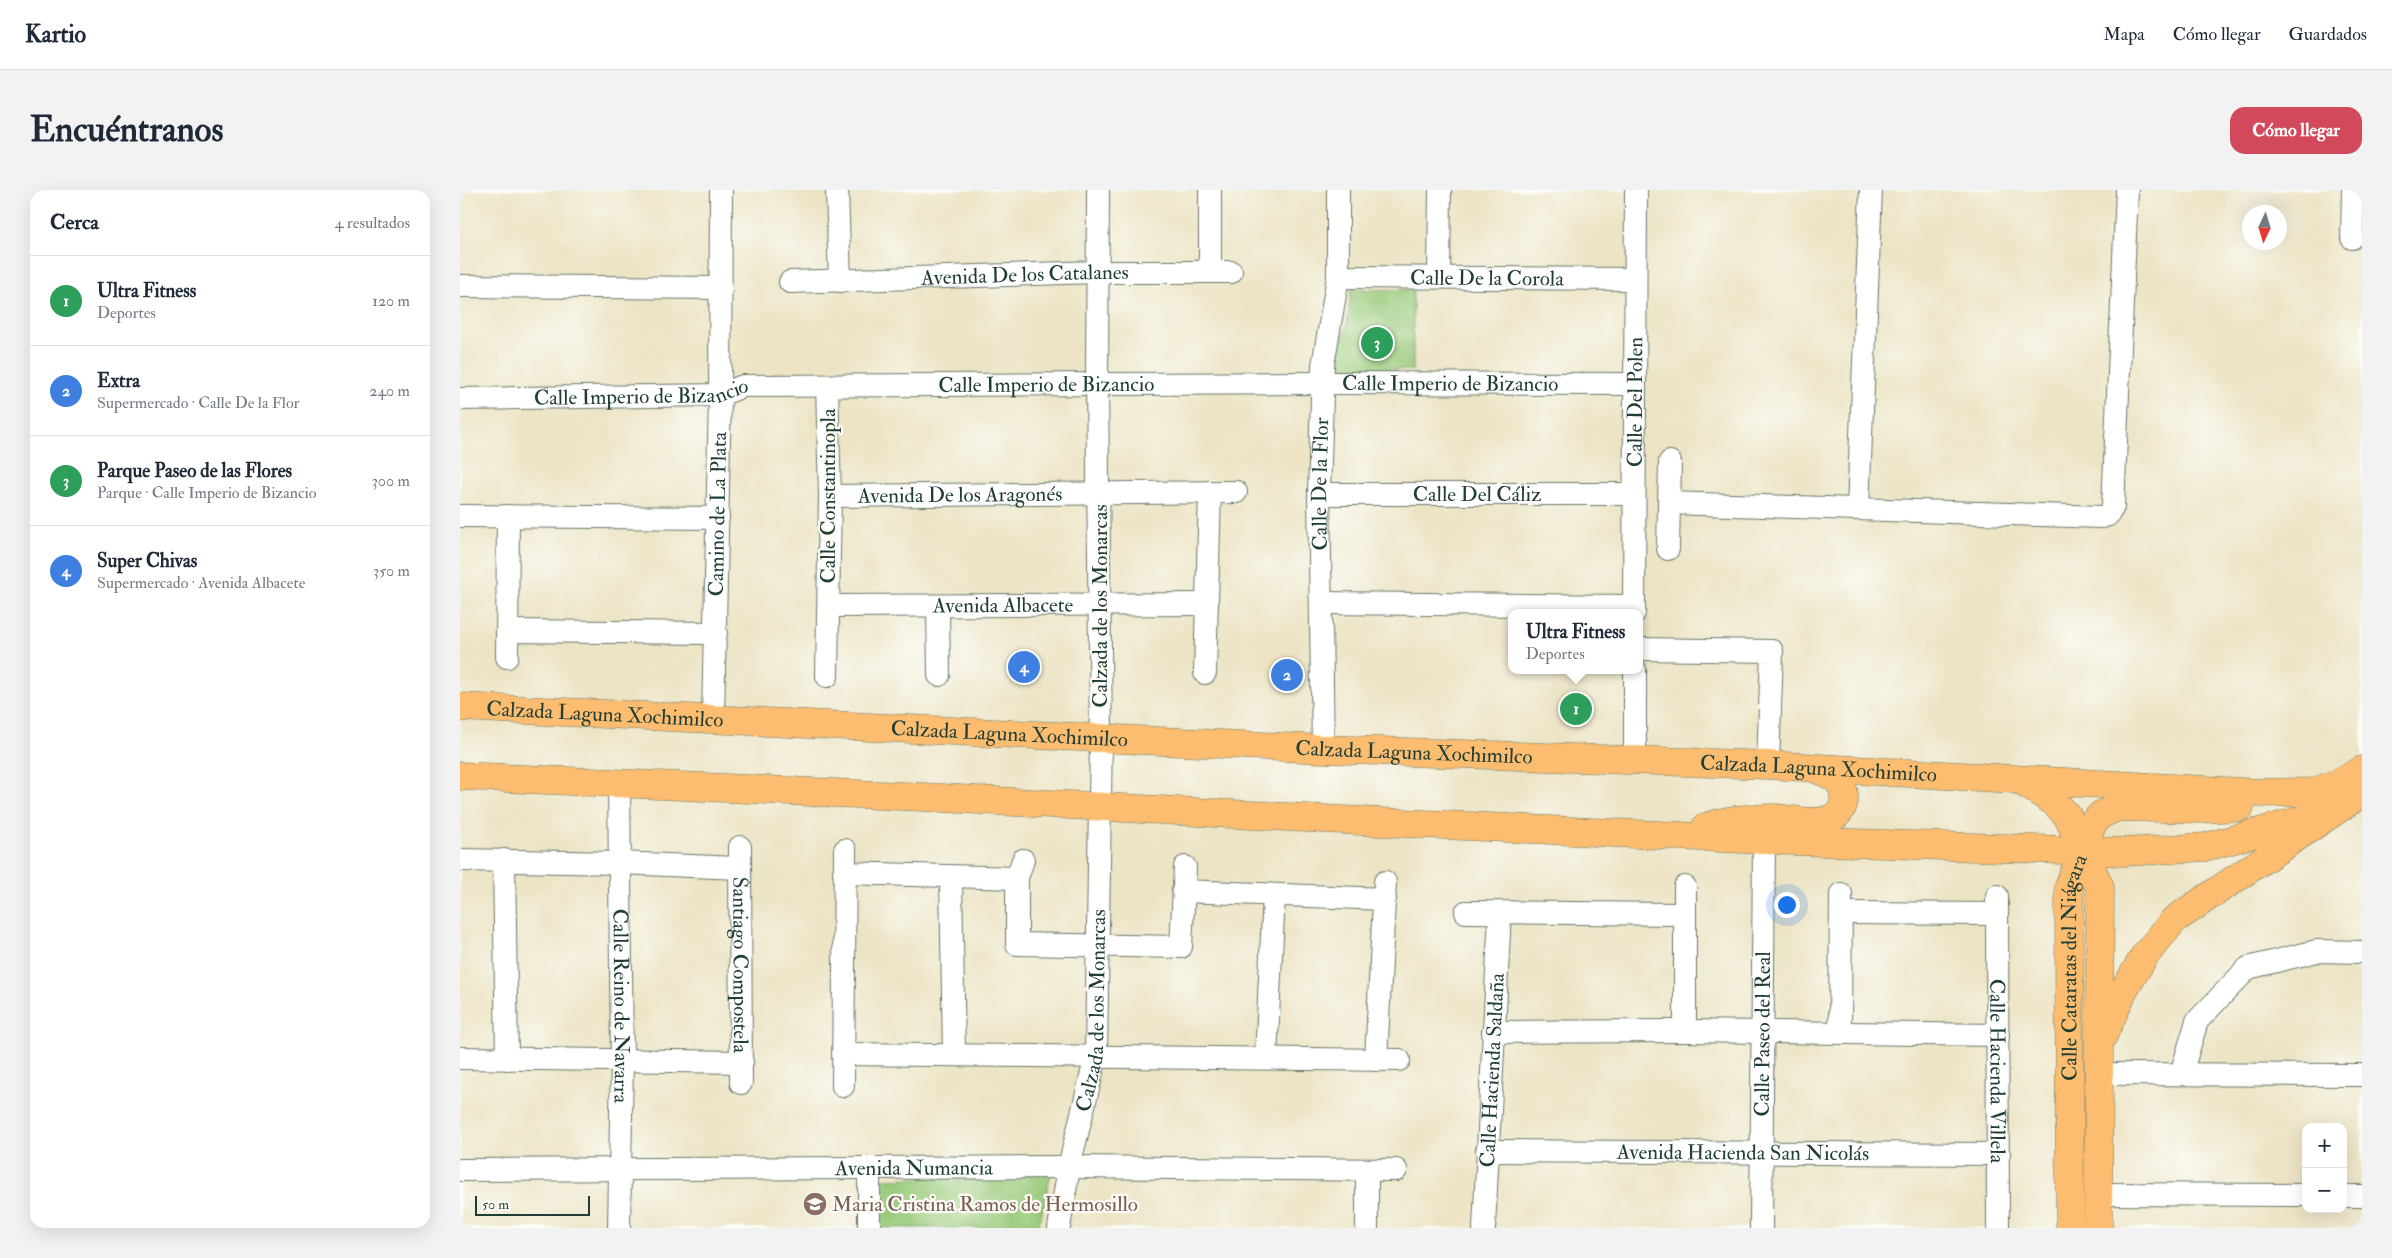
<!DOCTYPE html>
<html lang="es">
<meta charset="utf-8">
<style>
:root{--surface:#fff;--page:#f2f2f3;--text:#1f2937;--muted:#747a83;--line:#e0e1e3;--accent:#d1495b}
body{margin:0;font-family:"IM FELL Double Pica",serif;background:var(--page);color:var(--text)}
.controls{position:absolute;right:15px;bottom:15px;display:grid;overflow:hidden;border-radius:10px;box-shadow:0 5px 20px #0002}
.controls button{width:45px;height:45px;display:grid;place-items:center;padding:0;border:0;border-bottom:1px solid var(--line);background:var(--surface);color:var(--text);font:25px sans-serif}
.compass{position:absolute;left:1782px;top:15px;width:45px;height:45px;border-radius:50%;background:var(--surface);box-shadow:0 5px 20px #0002;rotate:184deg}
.scale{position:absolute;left:15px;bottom:12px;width:115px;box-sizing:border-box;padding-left:5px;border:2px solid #1f3d34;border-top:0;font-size:14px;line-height:18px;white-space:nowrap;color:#1f3d34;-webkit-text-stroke:4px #fdfcf7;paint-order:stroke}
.you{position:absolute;left:1326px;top:714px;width:18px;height:18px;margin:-12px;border:4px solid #fff;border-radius:50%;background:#1a73e8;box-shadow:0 0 0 8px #1a73e833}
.badge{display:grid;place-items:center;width:32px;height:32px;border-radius:50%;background:var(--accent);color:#fff;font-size:16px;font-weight:700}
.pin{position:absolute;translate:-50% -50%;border:2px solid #fff;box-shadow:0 1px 5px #0006}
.popup{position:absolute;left:1048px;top:419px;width:135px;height:65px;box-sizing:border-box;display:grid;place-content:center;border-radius:10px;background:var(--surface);filter:drop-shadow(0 1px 4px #0005);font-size:16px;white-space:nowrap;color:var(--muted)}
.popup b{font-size:19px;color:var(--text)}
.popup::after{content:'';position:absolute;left:50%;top:100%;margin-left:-10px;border:10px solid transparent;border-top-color:var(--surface)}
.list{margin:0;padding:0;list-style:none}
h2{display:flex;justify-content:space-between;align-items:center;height:65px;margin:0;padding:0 20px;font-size:21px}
h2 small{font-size:16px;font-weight:400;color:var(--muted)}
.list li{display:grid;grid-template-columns:32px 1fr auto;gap:15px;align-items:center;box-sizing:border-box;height:90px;padding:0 20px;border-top:1px solid var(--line)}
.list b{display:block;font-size:19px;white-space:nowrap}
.list p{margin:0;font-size:16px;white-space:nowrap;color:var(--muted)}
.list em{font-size:16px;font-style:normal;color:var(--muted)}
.map{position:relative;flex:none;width:1902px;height:1038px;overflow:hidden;border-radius:15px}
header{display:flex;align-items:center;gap:30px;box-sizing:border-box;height:70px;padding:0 25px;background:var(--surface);border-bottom:1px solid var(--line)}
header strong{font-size:24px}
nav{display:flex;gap:28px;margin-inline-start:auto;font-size:18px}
.intro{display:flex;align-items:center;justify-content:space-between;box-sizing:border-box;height:120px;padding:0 30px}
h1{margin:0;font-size:35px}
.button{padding:12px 22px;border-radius:15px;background:var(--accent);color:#fff;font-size:18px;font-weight:700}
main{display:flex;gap:30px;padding:0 30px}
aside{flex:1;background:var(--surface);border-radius:15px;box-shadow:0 5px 20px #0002}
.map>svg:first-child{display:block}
</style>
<header>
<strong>Kartio</strong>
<nav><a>Mapa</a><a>Cómo llegar</a><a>Guardados</a></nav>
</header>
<div class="intro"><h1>Encuéntranos</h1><a class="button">Cómo llegar</a></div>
<main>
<aside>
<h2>Cerca<small>4 resultados</small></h2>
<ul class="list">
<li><span class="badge" style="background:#2e9e5b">1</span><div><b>Ultra Fitness</b><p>Deportes</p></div><em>120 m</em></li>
<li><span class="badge" style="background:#3f7fe0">2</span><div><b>Extra</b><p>Supermercado · Calle De la Flor</p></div><em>240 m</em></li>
<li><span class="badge" style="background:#2e9e5b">3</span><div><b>Parque Paseo de las Flores</b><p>Parque · Calle Imperio de Bizancio</p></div><em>300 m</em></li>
<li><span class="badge" style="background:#3f7fe0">4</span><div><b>Super Chivas</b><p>Supermercado · Avenida Albacete</p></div><em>350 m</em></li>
</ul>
</aside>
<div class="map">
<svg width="1902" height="1038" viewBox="0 0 1902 1038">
<rect width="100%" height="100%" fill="#fdfcf7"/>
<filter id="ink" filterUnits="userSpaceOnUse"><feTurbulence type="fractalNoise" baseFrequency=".02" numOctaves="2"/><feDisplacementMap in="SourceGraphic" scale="10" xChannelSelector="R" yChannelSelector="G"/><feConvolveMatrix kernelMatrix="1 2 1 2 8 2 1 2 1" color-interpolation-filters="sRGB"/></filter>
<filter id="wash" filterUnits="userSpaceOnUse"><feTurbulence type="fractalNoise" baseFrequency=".0096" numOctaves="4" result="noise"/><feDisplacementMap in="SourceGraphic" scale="20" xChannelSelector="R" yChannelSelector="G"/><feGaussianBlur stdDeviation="1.12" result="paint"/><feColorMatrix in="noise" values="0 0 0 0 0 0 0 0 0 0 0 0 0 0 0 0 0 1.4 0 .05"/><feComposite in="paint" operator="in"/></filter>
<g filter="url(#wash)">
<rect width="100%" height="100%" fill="#ece4c5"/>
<g fill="#98c979" stroke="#5c8356">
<polygon points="891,99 953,100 953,180 875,178 875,170 887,135"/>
<polygon points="591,984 578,1038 420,1038 421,989"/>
</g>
</g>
<g filter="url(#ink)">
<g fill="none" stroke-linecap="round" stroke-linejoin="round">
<g stroke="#677767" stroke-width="24">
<g id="minor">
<polyline points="377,0 380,91"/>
<polyline points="750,0 750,82"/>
<polyline points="1892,48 1893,0"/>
<path id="s1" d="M 878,87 L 1175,89"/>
<polyline points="979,87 980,0"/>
<path id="s2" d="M 330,92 L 638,82 L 771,82"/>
<polyline points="0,96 261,98"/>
<path id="s3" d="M 0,209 L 260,205 L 283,196 L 862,193 L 1174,194"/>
<path id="s4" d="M 859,304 L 1174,304"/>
<path id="s5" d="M 370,306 L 776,302"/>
<polyline points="1209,313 1642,327 1648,325 1653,317 1667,0"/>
<polyline points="1398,319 1411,0"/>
<polyline points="0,326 258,328"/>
<polyline points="1208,359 1210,272"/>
<polyline points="861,413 1174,416"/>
<path id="s6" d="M 369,416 L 747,414"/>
<polyline points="478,417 479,485"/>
<path id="s7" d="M 1174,423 L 1176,0"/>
<polyline points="47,441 256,443"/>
<polyline points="1180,459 1312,461 1308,575"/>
<polyline points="47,467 48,326"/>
<polyline points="1175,480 1175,571"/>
<polyline points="745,483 750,302"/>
<polyline points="367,486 370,306 367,196"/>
<path id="s8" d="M 253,528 L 260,205 L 261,0"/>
<path id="s9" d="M 863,559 L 859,304 L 863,175 L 878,87 L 878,0"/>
<path id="s10" d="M 159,594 L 162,870 L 159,1038"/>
<path id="s11" d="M 280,657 L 281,893"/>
<polyline points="0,670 159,673 279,678"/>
<polyline points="44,670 47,869"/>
<polyline points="563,670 557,688 557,754 721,757 725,677"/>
<polyline points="384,683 557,688"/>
<polyline points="491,687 494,865"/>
<polyline points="723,701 925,709"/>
<path id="s12" d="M 1537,706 L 1538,1038"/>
<polyline points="1006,722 1225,724"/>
<polyline points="1381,723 1536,724"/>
<polyline points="1225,841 1225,697"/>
<polyline points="1033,842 1225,841 1538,845"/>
<polyline points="1380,842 1381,704"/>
<polyline points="383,864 939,870"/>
<polyline points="0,868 282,872"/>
<polyline points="806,868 814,705"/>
<polyline points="916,870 925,692"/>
<polyline points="1638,884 1902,885"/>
<polyline points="1721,884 1737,831 1788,778 1857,761 1902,762"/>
<polyline points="383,896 385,660"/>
<path id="s13" d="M 1027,961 L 1539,964"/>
<path id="s14" d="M 0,980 L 609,977 L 936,980"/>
<polyline points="1638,1004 1846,1005"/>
<polyline points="1883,1006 1902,1006"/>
<polyline points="409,1038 409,978"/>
<path id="s15" d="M 599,1038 L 609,977 L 636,866 L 641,548 L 637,194 L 638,0"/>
<polyline points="907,1038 907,980"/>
<path id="s16" d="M 1024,1038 L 1040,723"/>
<path id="s17" d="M 1301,1038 L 1304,650"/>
</g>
</g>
<g stroke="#677767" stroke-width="29">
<g id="major">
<path id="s18" d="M 0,517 L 863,559 L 1308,575 L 1798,603 L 1854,602 L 1881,592 L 1902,580"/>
<polyline points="0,586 463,607 920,632 1304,650 1664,662 1746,657 1877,620"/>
<polyline points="1559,590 1594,612 1607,625 1640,697 1638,1038"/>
<path d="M 1246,637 C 1268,629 1292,628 1315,628 C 1331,629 1356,636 1372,628 C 1380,624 1385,615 1384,606 C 1383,588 1369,584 1353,578"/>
<polyline points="1643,846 1663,802 1685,765 1714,730 1902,603"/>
<path id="s19" d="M 1610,1038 L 1609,696 L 1633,633 L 1642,624 L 1658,617 L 1741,619 L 1780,617"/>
</g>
</g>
<use href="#minor" stroke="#fff" stroke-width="22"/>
<use href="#major" stroke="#fcbd6f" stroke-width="28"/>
</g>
</g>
<defs>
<g id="school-disc" transform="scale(1.25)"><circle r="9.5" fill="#8d6e63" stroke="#fdfcf7"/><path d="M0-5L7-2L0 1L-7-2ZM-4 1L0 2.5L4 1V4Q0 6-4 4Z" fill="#fff"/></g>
</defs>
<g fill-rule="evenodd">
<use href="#school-disc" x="355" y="1014"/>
</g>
<g text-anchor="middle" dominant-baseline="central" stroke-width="4.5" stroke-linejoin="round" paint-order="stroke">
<g font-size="21" fill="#1f3d34" stroke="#fdfcf7">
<text stroke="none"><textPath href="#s2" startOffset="235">Avenida De los Catalanes</textPath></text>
<text stroke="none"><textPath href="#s1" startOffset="149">Calle De la Corola</textPath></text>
<text stroke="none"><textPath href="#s3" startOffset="992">Calle Imperio de Bizancio</textPath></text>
<text stroke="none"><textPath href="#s3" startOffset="588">Calle Imperio de Bizancio</textPath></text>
<text stroke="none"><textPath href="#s3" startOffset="182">Calle Imperio de Bizancio</textPath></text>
<text stroke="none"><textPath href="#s7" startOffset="211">Calle Del Polen</textPath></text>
<text stroke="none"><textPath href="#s9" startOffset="265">Calle De la Flor</textPath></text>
<text stroke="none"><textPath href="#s5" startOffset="130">Avenida De los Aragonés</textPath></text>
<text stroke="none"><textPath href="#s4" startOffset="158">Calle Del Cáliz</textPath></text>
<text transform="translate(368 306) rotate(-90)">Calle Constantinopla</text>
<text stroke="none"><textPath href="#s8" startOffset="204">Camino de La Plata</textPath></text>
<text stroke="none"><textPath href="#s6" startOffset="174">Avenida Albacete</textPath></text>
<text transform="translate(640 416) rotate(-90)">Calzada de los Monarcas</text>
<text stroke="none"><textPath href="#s18" startOffset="145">Calzada Laguna Xochimilco</textPath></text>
<text stroke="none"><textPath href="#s18" startOffset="550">Calzada Laguna Xochimilco</textPath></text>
<text stroke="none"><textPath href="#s18" startOffset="955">Calzada Laguna Xochimilco</textPath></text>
<text stroke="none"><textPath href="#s18" startOffset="1360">Calzada Laguna Xochimilco</textPath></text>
<text stroke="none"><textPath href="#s11" startOffset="118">Santiago Compostela</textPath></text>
<text stroke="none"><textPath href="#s19" startOffset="261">Calle Cataratas del Niágara</textPath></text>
<text stroke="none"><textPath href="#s10" startOffset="222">Calle Reino de Navarra</textPath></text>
<text stroke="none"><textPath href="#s15" startOffset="221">Calzada de los Monarcas</textPath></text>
<text stroke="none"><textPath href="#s17" startOffset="194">Calle Paseo del Real</textPath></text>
<text stroke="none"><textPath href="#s16" startOffset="158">Calle Hacienda Saldaña</textPath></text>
<text stroke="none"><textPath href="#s12" startOffset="175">Calle Hacienda Villela</textPath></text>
<text stroke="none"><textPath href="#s13" startOffset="256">Avenida Hacienda San Nicolás</textPath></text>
<text stroke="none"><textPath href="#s14" startOffset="454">Avenida Numancia</textPath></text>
</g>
<g font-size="21" fill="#785e54" stroke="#fdfcf7" text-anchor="start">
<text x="372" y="1014">Maria Cristina Ramos de Hermosillo</text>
</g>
</g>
</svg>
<div class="controls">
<button>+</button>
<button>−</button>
</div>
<svg class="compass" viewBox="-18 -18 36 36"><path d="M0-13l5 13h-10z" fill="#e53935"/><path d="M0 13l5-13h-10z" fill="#747a83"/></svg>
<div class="scale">50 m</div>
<div class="you"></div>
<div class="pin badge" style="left:1116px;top:519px;background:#2e9e5b">1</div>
<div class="popup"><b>Ultra Fitness</b>Deportes</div>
<div class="pin badge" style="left:827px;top:485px;background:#3f7fe0">2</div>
<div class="pin badge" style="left:917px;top:153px;background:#2e9e5b">3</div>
<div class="pin badge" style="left:564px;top:477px;background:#3f7fe0">4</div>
</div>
</main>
